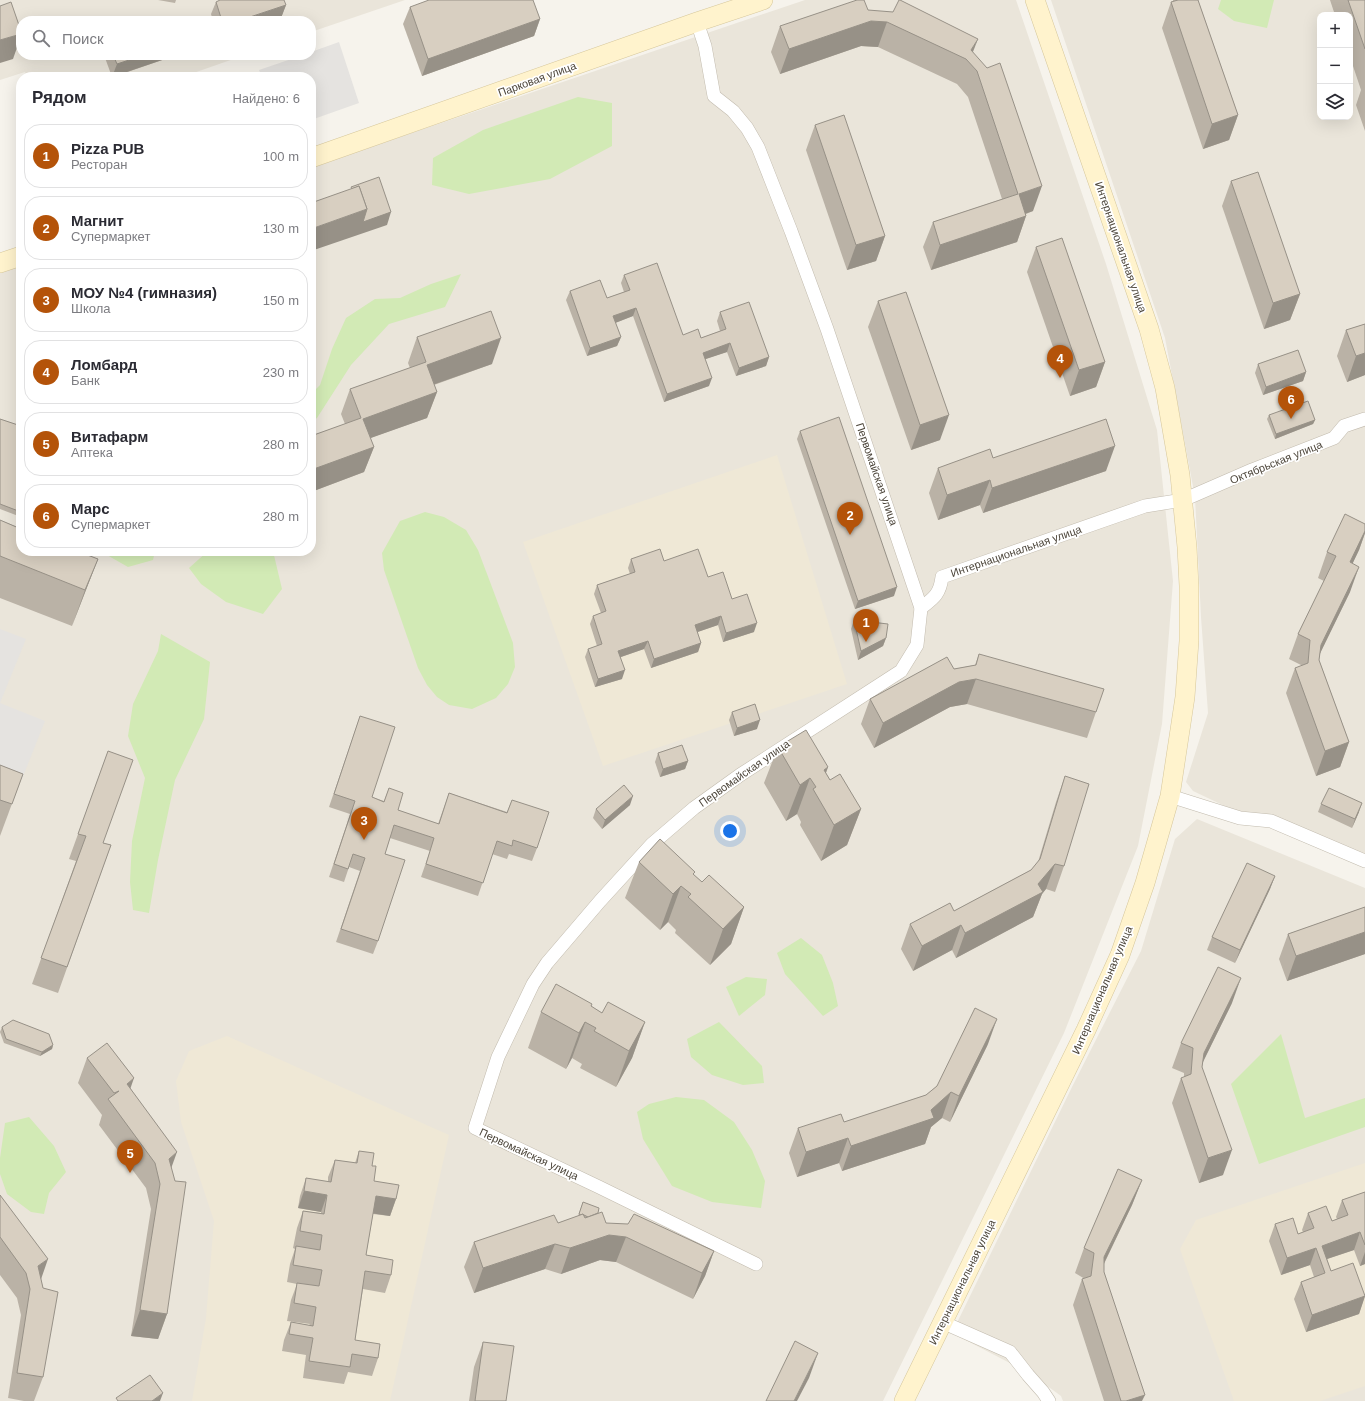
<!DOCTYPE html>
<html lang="ru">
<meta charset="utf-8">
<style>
:root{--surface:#fff;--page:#f2f2f3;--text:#2b2b33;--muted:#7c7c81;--line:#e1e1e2;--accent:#b45309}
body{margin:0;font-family:Arial,sans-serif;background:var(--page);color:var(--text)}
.controls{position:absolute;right:12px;top:12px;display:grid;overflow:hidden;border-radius:8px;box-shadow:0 4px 16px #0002}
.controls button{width:36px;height:36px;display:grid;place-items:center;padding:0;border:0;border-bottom:1px solid var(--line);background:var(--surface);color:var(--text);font:20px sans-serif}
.you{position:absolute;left:730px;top:831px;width:14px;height:14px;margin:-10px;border:3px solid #fff;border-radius:50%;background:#1a73e8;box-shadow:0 0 0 6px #1a73e833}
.badge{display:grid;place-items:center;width:26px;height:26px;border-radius:50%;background:var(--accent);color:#fff;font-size:13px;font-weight:700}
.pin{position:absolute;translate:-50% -33px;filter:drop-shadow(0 1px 2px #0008)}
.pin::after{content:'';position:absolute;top:21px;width:14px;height:12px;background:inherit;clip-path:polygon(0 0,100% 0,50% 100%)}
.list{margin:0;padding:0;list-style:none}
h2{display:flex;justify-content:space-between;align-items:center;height:52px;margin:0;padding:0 16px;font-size:17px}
h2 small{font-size:13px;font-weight:400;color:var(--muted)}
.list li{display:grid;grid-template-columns:26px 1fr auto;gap:12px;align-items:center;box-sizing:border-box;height:64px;margin:0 8px 8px;padding:0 8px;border:1px solid var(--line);border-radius:16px}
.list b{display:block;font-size:15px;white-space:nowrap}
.list p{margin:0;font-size:13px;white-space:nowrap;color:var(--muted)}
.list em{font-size:13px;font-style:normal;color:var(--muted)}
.icon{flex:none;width:22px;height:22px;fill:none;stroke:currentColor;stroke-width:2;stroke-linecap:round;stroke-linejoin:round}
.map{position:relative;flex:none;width:1365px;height:1401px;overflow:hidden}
.search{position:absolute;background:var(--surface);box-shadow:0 4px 16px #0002;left:16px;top:16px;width:300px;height:44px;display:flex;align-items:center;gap:10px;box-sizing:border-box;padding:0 14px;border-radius:16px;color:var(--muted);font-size:15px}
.panel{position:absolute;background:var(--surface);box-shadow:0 4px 16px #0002;left:16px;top:72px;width:300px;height:484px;border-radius:16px}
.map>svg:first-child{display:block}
</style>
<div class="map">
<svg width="1365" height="1401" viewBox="0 0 1365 1401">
<rect width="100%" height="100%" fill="#f6f3ec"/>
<g fill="#eae5da" fill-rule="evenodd">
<polygon points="0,0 405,0 311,32 311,21 21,21 21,55 245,55 182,77 27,77 25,72 0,80"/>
<polygon points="805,0 1016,0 1106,264 1157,430 1173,581 1162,724 1138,846 1064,1033 883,1401 0,1401 0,272 21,265 21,551 311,551 311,167"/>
<path d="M 1051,0 L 1365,0 L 1365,862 L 1265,825 L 1193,791 L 1186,782 L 1208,713 L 1201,617 L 1195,497 L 1165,338 ZM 1320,15 L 1350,15 L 1350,117 L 1320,117 Z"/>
<polygon points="1197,819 1365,888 1365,1401 1063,1401 1061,1396 1031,1374 952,1333 1072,1087 1141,951 1175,839"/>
</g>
<g fill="#efe8d6">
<polygon points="777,455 847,684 603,766 523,542"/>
<polygon points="227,1036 449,1135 390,1401 192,1401 206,1318 214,1221 181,1122 176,1081 189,1051"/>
<polygon points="1365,1163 1365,1386 1320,1401 1234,1401 1180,1249 1196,1220"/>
</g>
<g fill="#d2eab5">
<polygon points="1221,0 1274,0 1267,28 1234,21 1218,9"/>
<polygon points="578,97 612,103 612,146 550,179 469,194 432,185 433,158 483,130"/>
<polygon points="461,274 445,307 389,324 351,365 317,418 311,422 311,394 320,385 332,349 346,318 375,299 400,298 431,284"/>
<polygon points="425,512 444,517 466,530 478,550 513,643 515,667 508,684 496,698 472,709 449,705 437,697 427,685 418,668 384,570 382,553 400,521"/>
<polygon points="100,551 155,551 153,560 128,567"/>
<polygon points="208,551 273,551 282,589 263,614 226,602 201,584 189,568"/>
<polygon points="161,634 210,662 204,719 175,780 158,860 149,913 133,910 130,882 132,841 145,778 128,736 133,704 158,651"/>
<polygon points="801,938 822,955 833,983 838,1006 823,1016 785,974 777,953"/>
<polygon points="746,977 767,979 765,995 739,1016 726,987"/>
<polygon points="719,1022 762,1066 764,1083 743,1085 712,1075 691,1057 687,1039"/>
<polygon points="1281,1034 1305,1118 1365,1098 1365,1127 1259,1164 1231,1084"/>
<polygon points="676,1097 704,1100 734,1122 752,1150 765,1181 761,1208 712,1202 672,1186 643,1139 637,1112 649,1104"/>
<polygon points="29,1117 54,1146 66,1172 49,1193 44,1214 31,1212 7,1194 0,1174 0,1158 5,1123"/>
</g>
<g fill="#e5e3e0">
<polygon points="339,42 359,103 311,120 311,77 262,77 259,70 303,55 311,55 311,52"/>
<polygon points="0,629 26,639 0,703 45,721 22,779 0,770"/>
</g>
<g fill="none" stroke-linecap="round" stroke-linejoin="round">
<g stroke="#c2bbae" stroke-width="14">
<g id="street">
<polyline points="697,22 705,46 714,96 733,111 747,128 758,147 791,231 827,329 921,608 917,645 901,671 740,775 694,808 652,844 600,901 547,963 533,984 498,1057 475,1128 599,1187 756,1264"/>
<path d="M 921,608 C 934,598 940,594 942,577 L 1145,506 L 1183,500 L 1252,470 L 1334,438 L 1344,426 L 1365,419"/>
<polyline points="1170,796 1240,818 1271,821 1365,861"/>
<polyline points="942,1322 1010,1352 1028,1375 1043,1392 1049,1401"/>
</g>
</g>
<g stroke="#d6c79b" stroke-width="20">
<g id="secondary">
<polyline points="311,158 697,22 763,0"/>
<polyline points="0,263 21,256"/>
<polyline points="904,1401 1086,1030 1120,955 1145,883 1170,796 1185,697 1189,641 1189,586 1187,547 1180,475 1165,388 1149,329 1035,0"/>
</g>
</g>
<use href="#street" stroke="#fff" stroke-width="13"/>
<use href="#secondary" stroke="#fff3cd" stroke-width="19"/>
</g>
<g fill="#bab2a6">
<polygon points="158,0 176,0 175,3"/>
<polygon points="1173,0 1198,0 1238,115 1229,140 1203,149 1162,28 1171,2 1173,2"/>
<polygon points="1330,0 1365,0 1365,131 1356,105 1361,90 1350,57 1350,15 1335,15"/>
<polygon points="216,2 286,5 281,18 271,21 213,21 211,14"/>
<polygon points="410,7 540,19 534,36 422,76 403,24"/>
<polygon points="868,10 973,52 1033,211 1026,214 1026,216 1017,242 931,270 923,247 933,222 1002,199 968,97 957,84 878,47 861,46 780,74 771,52 780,26"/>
<polygon points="104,55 169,55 168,58 113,77 112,77"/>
<polygon points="815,125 885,236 876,261 847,270 806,150"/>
<polygon points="1231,181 1300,294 1290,320 1264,329 1222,206"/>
<polygon points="1036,247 1105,362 1096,387 1070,396 1027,272"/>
<polygon points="624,275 683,335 701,338 720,331 717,321 720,312 769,357 766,366 736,376 727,352 705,359 709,386 664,402 633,316 615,323 621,337 617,346 587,356 566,300 570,291 607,298 624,292 621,283"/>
<polygon points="878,301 940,440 911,450 868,327"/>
<polygon points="1365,324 1365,375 1347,382 1337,356 1346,330"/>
<polygon points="417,337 492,364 434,385 437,392 427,418 370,438 374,447 364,472 311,492 311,436 345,424 341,414 350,389 410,368 408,363"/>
<polygon points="1258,364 1306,372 1303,381 1263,395 1255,373"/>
<polygon points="1269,415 1315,420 1313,424 1275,439 1267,419"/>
<polygon points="0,419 21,426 21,517 0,509"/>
<polygon points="800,431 894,596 855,609 797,439"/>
<polygon points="993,458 1106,471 983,513 980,505 938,520 929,493 938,468"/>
<polygon points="0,520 98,559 72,626 0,598"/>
<polygon points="1365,524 1365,533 1359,550 1352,564 1350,592 1320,653 1319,660 1349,742 1340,767 1316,776 1286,693 1295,668 1301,666 1301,665 1289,659 1298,634 1324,581 1318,578 1327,552"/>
<polygon points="631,559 664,561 708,577 732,599 754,632 723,642 718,625 697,632 701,643 698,652 651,668 644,649 621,657 622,679 595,687 585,657 588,649 597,646 590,624 593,616 601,613 594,594 597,585 630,574 628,568"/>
<polygon points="854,620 886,638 883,646 858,660 851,629"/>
<polygon points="979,654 1096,712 1087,738 967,704 950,707 874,748 861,724 870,699 954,669 975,665"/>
<polygon points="732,712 757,729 734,736 729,720"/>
<polygon points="360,716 372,797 384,801 389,788 398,810 438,824 449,793 507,812 512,800 537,848 532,861 509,854 507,859 492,854 478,896 421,877 430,851 390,838 385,854 378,941 373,954 336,942 360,871 349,867 344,882 329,877 350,814 329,807"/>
<polygon points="778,747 828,767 826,773 830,780 861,809 847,845 821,861 800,825 801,822 797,814 786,821 764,783"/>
<polygon points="108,751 103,843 111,845 58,993 32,984 76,861 69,859"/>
<polygon points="658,753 688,761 685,769 660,777 655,762"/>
<polygon points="0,765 23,774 0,836"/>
<polygon points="1065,776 1064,866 1055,892 1046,889 1042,894 1033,917 956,958 952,950 913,971 901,949 910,924 954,911 1031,870 1038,862 1056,802"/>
<polygon points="1321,804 1359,812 1352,828 1318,812"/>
<polygon points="630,805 602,829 593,818 596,809"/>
<polygon points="639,862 694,875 702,882 744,907 731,944 710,965 675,933 676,930 668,922 660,930 625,898"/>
<polygon points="1275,876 1270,889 1235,963 1207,950 1212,937"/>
<polygon points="1365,907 1365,954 1287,981 1279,959 1288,934"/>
<polygon points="1232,1003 1203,1062 1202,1067 1223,1175 1199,1183 1172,1103 1181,1078 1184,1077 1184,1073 1172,1068 1181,1043"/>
<polygon points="591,1006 602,1013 645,1022 632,1058 616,1087 580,1068 582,1064 572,1058 566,1069 528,1048 541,1012"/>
<polygon points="2,1027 53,1045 52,1049 40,1056 4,1043 0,1032"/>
<polygon points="988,1044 950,1122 942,1118 931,1127 925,1144 842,1171 839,1163 797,1177 789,1153 798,1128 844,1122 926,1095"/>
<polygon points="87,1058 131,1089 171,1168 167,1314 158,1339 131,1336 151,1209 146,1188 99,1125 102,1115 78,1083"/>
<polygon points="359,1151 372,1166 374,1181 396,1199 390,1216 373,1214 366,1255 391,1275 385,1293 363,1289 355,1340 378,1358 372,1376 348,1372 344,1384 303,1378 306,1355 282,1351 284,1340 291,1322 309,1325 310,1324 287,1321 291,1300 297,1284 287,1282 290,1264 295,1249 293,1248 297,1228 303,1211 321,1213 321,1212 298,1208 300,1196 306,1178 328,1182 328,1177 335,1160 355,1163"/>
<polygon points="1142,1180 1132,1205 1104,1264 1104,1272 1142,1401 1104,1401 1073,1305 1082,1279 1085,1279 1075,1273 1084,1248"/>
<polygon points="1365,1192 1365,1264 1360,1266 1354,1250 1327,1259 1331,1271 1365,1296 1359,1314 1306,1332 1294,1299 1301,1282 1314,1277 1310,1265 1281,1275 1269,1241 1275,1224 1298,1234 1303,1232 1302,1230 1308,1213 1332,1221 1337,1219 1336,1217 1342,1200"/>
<polygon points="0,1195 41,1279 43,1288 43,1377 34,1401 24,1401 8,1398 21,1315 17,1298 0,1275"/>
<polygon points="583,1202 598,1213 606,1223 714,1251 705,1276 693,1299 616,1262 600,1260 561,1274 545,1269 474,1293 464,1267 474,1242 558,1223 578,1216"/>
<polygon points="483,1342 506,1401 469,1401 474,1367"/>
</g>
<g fill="#979187">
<polygon points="286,5 281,18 271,21 238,21"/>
<polygon points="540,19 534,36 422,76 428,59"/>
<polygon points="871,21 887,22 878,47 861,46 780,74 789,49"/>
<polygon points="21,34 21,36 13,59 0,63 0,40"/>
<polygon points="978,39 969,62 971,50"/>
<polygon points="144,55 169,55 168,58 112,77 117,64"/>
<polygon points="1238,115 1229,140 1203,149 1212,124"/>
<polygon points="1042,186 1033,211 1010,219 1019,194"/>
<polygon points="367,209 391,212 387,225 311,251 311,229"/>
<polygon points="1026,216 1017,242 931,270 940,245"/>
<polygon points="885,236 876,261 847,270 856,245"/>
<polygon points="1300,294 1290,320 1264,329 1273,303"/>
<polygon points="636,308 633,316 610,325 613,316"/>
<polygon points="621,337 617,346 587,356 590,348"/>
<polygon points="501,338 492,364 418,390 427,365"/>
<polygon points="730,343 727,352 700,361 703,353"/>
<polygon points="1365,353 1365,375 1347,382 1356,356"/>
<polygon points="769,357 766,366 736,376 739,368"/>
<polygon points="1105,362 1096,387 1070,396 1079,370"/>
<polygon points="1306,372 1303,381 1263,395 1266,387"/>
<polygon points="712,378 709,386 664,402 667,394"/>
<polygon points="437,392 427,418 354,444 363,419"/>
<polygon points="949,415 940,440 911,450 920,425"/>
<polygon points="1315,420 1313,424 1275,439 1276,434"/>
<polygon points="1115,446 1106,471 983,513 992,488"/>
<polygon points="374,447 364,472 311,492 311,470"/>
<polygon points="990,480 980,505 938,520 947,495"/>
<polygon points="1365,531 1365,533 1359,550 1341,588 1350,562"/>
<polygon points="98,559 84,595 72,626 85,590"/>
<polygon points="1359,567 1350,592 1312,670 1321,645"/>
<polygon points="897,587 894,596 855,609 858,601"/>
<polygon points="721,616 718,625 692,634 695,625"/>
<polygon points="757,623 754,632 723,642 726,633"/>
<polygon points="886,638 883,646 858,660 861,651"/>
<polygon points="648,641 644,649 615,659 618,651"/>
<polygon points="701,643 698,652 651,668 654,659"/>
<polygon points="625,670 622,679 595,687 598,679"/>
<polygon points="976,679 967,704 950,707 874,748 883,723 959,682"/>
<polygon points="760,720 757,729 734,736 737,728"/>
<polygon points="1349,742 1340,767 1316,776 1325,751"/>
<polygon points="688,761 685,769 660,777 663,769"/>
<polygon points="828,767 817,796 824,770"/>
<polygon points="810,778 797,814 786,821 800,785"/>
<polygon points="633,796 630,805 602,829 605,820"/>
<polygon points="1362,803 1359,812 1352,828 1355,819"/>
<polygon points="861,809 847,845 821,861 834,825"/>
<polygon points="1055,864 1046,889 1042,894 1033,917 956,958 965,933 1038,884"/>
<polygon points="1275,876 1270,889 1235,963 1240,950"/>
<polygon points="681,886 668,922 660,930 673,894"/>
<polygon points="744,907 731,944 710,965 723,929"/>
<polygon points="961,925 952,950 913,971 922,946"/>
<polygon points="1365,932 1365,954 1287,981 1296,956"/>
<polygon points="1241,978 1232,1003 1195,1078 1204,1053"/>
<polygon points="592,1004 572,1058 566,1069 579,1033"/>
<polygon points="997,1019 988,1044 950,1122 959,1096"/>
<polygon points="645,1022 632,1058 616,1087 629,1051"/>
<polygon points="53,1045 52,1049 40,1056 42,1052"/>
<polygon points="134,1078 125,1104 127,1084"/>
<polygon points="951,1092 942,1118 931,1127 925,1144 842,1171 851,1146 931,1110"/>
<polygon points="848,1138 839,1163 797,1177 806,1152"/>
<polygon points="1232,1150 1223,1175 1199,1183 1208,1158"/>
<polygon points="177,1152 168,1177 169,1159"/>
<polygon points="1142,1180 1132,1205 1095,1282 1104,1257"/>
<polygon points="304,1191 327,1195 321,1212 298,1208"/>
<polygon points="376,1196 396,1199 390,1216 370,1213"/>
<polygon points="1360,1232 1354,1250 1321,1261 1322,1246"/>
<polygon points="609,1235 626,1237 616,1262 600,1260 561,1274 570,1248"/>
<polygon points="555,1244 545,1269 474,1293 483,1268"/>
<polygon points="1316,1248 1310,1265 1281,1275 1287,1258"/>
<polygon points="714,1251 705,1276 693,1299 702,1273"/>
<polygon points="1365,1252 1365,1264 1360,1266"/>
<polygon points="48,1259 39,1285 38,1266"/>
<polygon points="1365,1296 1359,1314 1306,1332 1312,1315"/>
<polygon points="140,1310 167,1314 158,1339 131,1336"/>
<polygon points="818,1353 809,1378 797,1401 794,1401"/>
<polygon points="163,1393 160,1401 152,1401"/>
<polygon points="1145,1395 1142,1401 1126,1401"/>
</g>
<g fill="#d8cfc1" stroke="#979187">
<polygon points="220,0 284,0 286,5 238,21 222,21 216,2"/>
<polygon points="429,0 533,0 540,19 428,59 410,7"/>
<polygon points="857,0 864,0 868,10 893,12 899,0 900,0 978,39 971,50 987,68 1000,63 1042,186 1019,194 1026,216 940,245 933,222 1018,194 977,71 966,59 887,22 871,21 789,49 780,26"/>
<polygon points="1178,0 1198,0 1238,115 1212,124 1171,2"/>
<polygon points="1348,0 1365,0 1365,49"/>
<polygon points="11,2 21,31 21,34 0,40 0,6"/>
<polygon points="113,55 144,55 117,64"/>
<polygon points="236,74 238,77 228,77"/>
<polygon points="844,115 885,236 856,245 815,125"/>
<polygon points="1258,172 1300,294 1273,303 1231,181"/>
<polygon points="379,177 391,212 363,222 367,209 359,186 352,189 351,187"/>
<polygon points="359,186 367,209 311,229 311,203"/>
<polygon points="1062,238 1105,362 1079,370 1036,247"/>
<polygon points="657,263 683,335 698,329 701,338 726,329 720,312 749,302 769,357 739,368 730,343 703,353 712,378 667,394 636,308 613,316 621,337 590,348 570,291 600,280 607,298 630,290 624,275"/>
<polygon points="906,292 949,415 920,425 878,301"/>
<polygon points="491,311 501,338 427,365 437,392 363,419 374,447 311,470 311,436 361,418 350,389 426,362 417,337"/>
<polygon points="1365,324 1365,353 1356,356 1346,330"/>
<polygon points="1298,350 1306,372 1266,387 1258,364"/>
<polygon points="1308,401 1315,420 1276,434 1269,415"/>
<polygon points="839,417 897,587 858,601 800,431"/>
<polygon points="0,419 21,426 21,512 0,504"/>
<polygon points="1106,419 1115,446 992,488 990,480 947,495 938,468 990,449 993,458"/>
<polygon points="1345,514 1365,524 1365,531 1350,562 1359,567 1321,645 1319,660 1349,742 1325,751 1295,668 1308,663 1310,640 1298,634 1336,556 1327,552"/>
<polygon points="0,520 21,529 21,551 77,551 98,559 85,590 0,556"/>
<polygon points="660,549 664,561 698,549 708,577 723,572 732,599 747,594 757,623 726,633 721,616 695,625 701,643 654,659 648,641 618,651 625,670 598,679 588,649 602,644 593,616 606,611 597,585 635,572 631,559"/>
<polygon points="854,620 888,624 886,638 861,651"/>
<polygon points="979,654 1104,689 1096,712 976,679 959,682 883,723 870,699 947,657 954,669 976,665"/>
<polygon points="755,704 760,720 737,728 732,712"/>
<polygon points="360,716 395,727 372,797 384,802 389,788 403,793 398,810 439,824 449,793 507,813 512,800 549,812 537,848 513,840 512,846 497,841 483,883 426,864 434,838 394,825 385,854 405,860 378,941 341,929 365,858 353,854 348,869 334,864 355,801 334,794"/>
<polygon points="806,730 828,767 824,770 830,780 840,774 861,809 834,825 813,789 816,787 810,778 800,785 778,747"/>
<polygon points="682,745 688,761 663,769 658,753"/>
<polygon points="108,751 133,760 103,843 111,845 67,967 41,958 86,836 78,834"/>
<polygon points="0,765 23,774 12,804 0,800"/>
<polygon points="1065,776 1089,784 1064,866 1055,864 1038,884 1043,892 965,933 961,925 922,946 910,924 950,903 954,911 1031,870 1040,859"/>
<polygon points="624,785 633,796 605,820 596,809"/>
<polygon points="1329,788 1362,803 1355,819 1321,804"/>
<polygon points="660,839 695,872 693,874 702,882 709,875 744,907 723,929 688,897 691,894 681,886 673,894 639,862"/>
<polygon points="1247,863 1275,876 1240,950 1212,937"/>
<polygon points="1365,907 1365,932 1296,956 1288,934"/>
<polygon points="1218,967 1241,978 1204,1053 1202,1067 1232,1150 1208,1158 1181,1078 1191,1074 1193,1048 1181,1043"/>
<polygon points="556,984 592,1004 591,1006 602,1013 608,1002 645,1022 629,1051 594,1031 596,1028 585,1022 579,1033 541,1012"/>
<polygon points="975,1008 997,1019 959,1096 951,1092 931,1110 934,1118 851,1146 848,1138 806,1152 798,1128 841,1114 844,1122 926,1095 937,1086"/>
<polygon points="13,1020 49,1034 53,1045 42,1052 6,1039 2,1027"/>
<polygon points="107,1043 134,1078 127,1084 177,1152 169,1159 175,1181 186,1182 167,1314 140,1310 160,1184 155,1163 108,1099 119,1091 114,1093 87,1058"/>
<polygon points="359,1151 374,1153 372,1166 376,1166 374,1181 399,1185 396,1199 376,1196 366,1255 393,1260 391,1275 365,1271 355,1340 380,1344 378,1358 352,1354 350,1367 309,1361 313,1338 289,1334 291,1322 313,1326 316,1307 294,1303 297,1283 319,1286 322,1270 293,1265 296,1246 320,1250 322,1235 300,1231 303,1211 324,1214 327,1195 304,1191 306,1178 331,1182 335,1160 357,1163"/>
<polygon points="1118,1169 1142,1180 1104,1257 1104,1272 1145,1395 1126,1401 1121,1401 1082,1279 1091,1276 1094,1253 1084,1248"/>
<polygon points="1365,1192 1365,1245 1360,1232 1322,1246 1331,1271 1353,1263 1365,1296 1312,1315 1301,1282 1325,1273 1316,1248 1287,1258 1275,1224 1293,1218 1298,1234 1314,1228 1308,1213 1326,1206 1332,1221 1348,1215 1342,1200"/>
<polygon points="0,1195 48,1259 38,1266 43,1288 58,1292 43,1377 17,1373 30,1289 26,1273 0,1237"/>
<polygon points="583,1202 599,1208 598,1213 588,1217 584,1215 583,1214 581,1215 579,1214"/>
<polygon points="602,1212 606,1223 628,1224 634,1214 714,1251 702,1273 626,1237 609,1235 570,1248 555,1244 483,1268 474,1242 554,1215 558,1223 583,1214 585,1218"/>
<polygon points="795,1341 818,1353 794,1401 766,1401"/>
<polygon points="483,1342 514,1346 506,1401 475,1401"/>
<polygon points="150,1375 163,1393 152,1401 118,1401 116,1398"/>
</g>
<g text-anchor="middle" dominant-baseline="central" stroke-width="3.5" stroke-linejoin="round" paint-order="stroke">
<g font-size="11" fill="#4b4439" stroke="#fff">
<text transform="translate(537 79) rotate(-20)">Парковая улица</text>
<text transform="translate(1121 247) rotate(71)">Интернациональная улица</text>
<text transform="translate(1276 462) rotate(-22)">Октябрьская улица</text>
<text transform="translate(877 474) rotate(71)">Первомайская улица</text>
<text transform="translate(1016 551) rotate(-19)">Интернациональная улица</text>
<text transform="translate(744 773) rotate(-35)">Первомайская улица</text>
<text transform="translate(1102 990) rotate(-67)">Интернациональная улица</text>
<text transform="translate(529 1154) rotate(25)">Первомайская улица</text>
<text transform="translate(962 1282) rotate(-64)">Интернациональная улица</text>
</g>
</g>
</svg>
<div class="controls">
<button>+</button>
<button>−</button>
<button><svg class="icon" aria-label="layers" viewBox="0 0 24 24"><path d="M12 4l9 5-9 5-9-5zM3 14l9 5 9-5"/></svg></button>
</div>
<div class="you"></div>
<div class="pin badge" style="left:866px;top:642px">1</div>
<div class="pin badge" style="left:850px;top:535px">2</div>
<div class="pin badge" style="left:364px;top:840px">3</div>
<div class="pin badge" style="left:1060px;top:378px">4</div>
<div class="pin badge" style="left:130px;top:1173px">5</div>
<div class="pin badge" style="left:1291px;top:419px">6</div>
<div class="search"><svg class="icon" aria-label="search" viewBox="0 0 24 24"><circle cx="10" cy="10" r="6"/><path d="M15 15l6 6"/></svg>Поиск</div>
<section class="panel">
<h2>Рядом<small>Найдено: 6</small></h2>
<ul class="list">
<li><span class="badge">1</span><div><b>Pizza PUB</b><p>Ресторан</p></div><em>100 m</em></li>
<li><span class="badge">2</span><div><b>Магнит</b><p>Супермаркет</p></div><em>130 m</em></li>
<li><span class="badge">3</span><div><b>МОУ №4 (гимназия)</b><p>Школа</p></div><em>150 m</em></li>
<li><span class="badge">4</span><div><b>Ломбард</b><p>Банк</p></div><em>230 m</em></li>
<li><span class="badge">5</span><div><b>Витафарм</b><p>Аптека</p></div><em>280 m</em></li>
<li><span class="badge">6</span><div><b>Марс</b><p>Супермаркет</p></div><em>280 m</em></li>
</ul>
</section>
</div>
